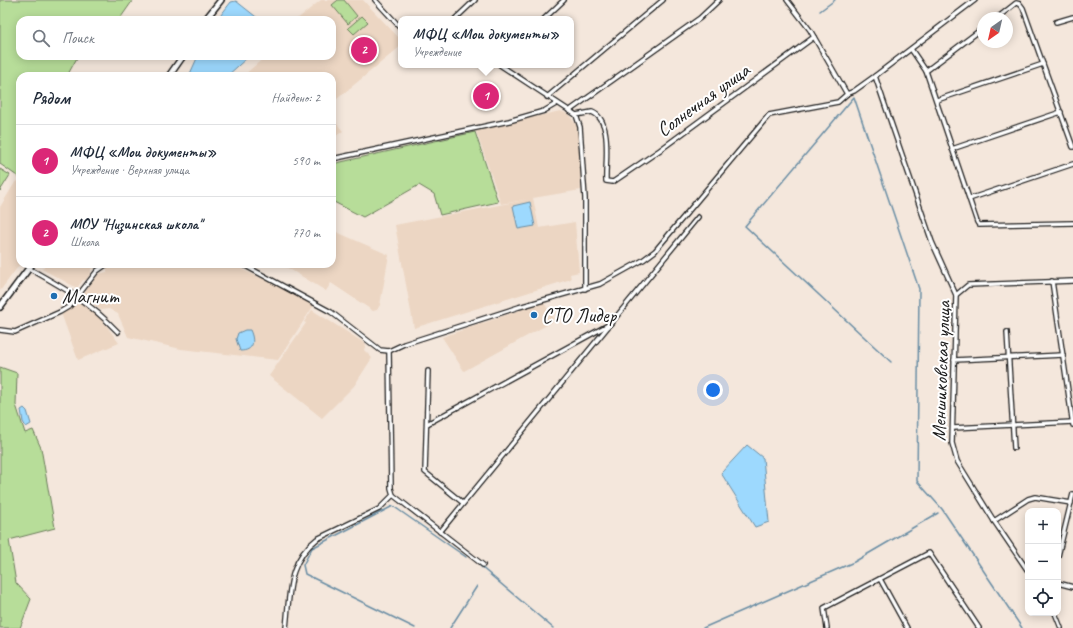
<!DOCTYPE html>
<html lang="ru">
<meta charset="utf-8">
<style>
:root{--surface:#fff;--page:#f6f6f7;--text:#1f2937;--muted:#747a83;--line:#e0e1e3;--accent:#db2777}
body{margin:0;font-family:Caveat,sans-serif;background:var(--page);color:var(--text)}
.controls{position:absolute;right:12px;bottom:12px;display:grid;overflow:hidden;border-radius:8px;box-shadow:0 2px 10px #0003}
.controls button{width:36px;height:36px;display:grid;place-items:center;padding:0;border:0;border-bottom:1px solid var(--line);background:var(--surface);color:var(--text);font:20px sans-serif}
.compass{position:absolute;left:977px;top:12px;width:36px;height:36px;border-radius:50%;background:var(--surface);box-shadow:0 2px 10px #0003;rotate:214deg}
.you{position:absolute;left:713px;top:390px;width:14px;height:14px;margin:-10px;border:3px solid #fff;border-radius:50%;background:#1a73e8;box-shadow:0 0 0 6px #1a73e833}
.badge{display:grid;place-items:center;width:26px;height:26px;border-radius:50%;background:var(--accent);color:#fff;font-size:13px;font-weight:700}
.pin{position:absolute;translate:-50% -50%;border:2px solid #fff;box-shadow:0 1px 4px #0006}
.popup{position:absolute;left:398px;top:16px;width:176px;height:52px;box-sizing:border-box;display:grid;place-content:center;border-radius:8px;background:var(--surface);filter:drop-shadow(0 1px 3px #0005);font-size:13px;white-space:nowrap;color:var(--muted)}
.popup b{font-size:15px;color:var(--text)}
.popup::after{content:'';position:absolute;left:50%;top:100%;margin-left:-8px;border:8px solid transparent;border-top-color:var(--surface)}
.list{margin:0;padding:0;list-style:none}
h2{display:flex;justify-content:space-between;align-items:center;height:52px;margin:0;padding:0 16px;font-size:17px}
h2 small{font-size:13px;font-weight:400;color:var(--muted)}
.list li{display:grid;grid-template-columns:26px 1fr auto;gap:12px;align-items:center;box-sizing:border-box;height:72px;padding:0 16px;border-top:1px solid var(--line)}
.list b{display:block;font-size:15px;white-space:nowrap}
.list p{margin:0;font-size:13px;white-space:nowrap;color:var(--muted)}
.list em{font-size:13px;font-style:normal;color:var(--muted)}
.icon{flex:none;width:22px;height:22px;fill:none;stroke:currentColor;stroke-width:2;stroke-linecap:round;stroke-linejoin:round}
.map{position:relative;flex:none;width:1073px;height:628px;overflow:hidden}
.search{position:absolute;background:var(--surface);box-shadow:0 2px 10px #0003;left:16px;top:16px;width:320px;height:44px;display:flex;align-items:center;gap:10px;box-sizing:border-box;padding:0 14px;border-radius:12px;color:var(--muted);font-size:15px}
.panel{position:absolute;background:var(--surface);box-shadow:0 2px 10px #0003;left:16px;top:72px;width:320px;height:196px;border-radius:12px}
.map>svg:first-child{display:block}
</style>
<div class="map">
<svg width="1073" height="628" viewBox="0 0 1073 628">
<rect width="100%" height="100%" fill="#f4e7dc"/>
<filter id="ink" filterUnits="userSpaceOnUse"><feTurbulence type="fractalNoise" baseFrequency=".025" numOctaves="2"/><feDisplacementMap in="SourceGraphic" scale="8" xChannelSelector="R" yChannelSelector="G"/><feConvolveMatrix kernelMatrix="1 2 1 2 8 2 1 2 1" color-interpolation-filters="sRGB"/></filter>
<g filter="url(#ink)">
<g fill="#ecd6c3">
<polygon points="321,0 363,0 401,40 401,46 332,103 332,76 243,76 266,56 332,56 332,20 296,20"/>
<polygon points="560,111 568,114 578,127 581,190 533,198 539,228 575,222 579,272 570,274 571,279 414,328 395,225 530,199 501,204 476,131"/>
<polygon points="332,118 343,131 332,139"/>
<polygon points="16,181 20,183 20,264 0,291 0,207"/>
<polygon points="332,230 389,255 380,305 377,310 373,311 331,283 326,291 283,265 332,264"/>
<polygon points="46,264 101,264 91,269 91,273 86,280 83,280 77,288 42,269"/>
<polygon points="115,264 237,264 243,270 277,285 314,305 278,360 181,349 128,337 118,314 109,309 101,310 82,296 98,274 107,272 107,267"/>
<polygon points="80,300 98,314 119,343 78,360 61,313"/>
<polygon points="544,302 554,321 464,371 442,337"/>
<polygon points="312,310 366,344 364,350 372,358 354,386 322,418 269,376 306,323 304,322"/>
</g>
<g fill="#b7dd99" stroke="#6a7c5a">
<polygon points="0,0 133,0 119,20 20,20 20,56 78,56 67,76 20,76 20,178 0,164"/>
<polygon points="338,0 344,0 357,16 348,24 332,5"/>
<polygon points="362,16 368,22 354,34 348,28"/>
<polygon points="475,132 498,202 440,215 434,194 419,185 363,217 332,201 332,164"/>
<polygon points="0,169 10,175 0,191"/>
<polygon points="0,367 17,373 16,405 25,433 33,430 41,448 55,528 9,540 16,583 31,599 20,628 0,628"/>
</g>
<g fill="#9dd9fe" stroke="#698da4">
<polygon points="236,1 260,20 217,20 231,2"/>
<polygon points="198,56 249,56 227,76 189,76"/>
<polygon points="530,202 535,226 518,229 513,206"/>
<path d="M 245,330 L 250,330 C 255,341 254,351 240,351 L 236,339 L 238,333 Z"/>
<polygon points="24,408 27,411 31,424 26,427 23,422 21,410"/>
<polygon points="747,445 763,458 769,522 755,527 721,473"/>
</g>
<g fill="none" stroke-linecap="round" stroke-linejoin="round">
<g stroke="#698da4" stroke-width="1.5">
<polyline points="820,11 835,0"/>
<polyline points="891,362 745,226 854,97 919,289 917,481 942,509 1022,628"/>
<polyline points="480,566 553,628"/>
<polyline points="415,628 305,574 303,565 312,548 393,506 466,557"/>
<polyline points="450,628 477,586"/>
<polyline points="703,628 854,562 938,513"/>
</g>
<g stroke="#1c1c1c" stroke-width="6">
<g id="street">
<polyline points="375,0 401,28"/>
<polyline points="787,0 810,30 847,94 854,91 875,76 975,0"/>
<polyline points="455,19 475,0"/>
<polyline points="544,19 564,0"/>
<polyline points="1056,22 1073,17"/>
<polyline points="911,49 926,71 977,222 979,225 1073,223"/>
<polyline points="1043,64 1073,147"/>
<path d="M 500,65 L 576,115 L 592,112 C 613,120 605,163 606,181 L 613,182 L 660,150 L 814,37"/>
<polyline points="926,71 983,28"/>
<polyline points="875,76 932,242 956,295"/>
<polyline points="547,97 663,0"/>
<polyline points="937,100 1043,64 1023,8 1020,4 1016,3 997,18"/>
<polyline points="569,111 700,18 719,0"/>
<polyline points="576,115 580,127 585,198 585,289"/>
<polyline points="952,149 1061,112"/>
<polyline points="332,159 509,121 544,111 556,104"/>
<polyline points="969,199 1073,164"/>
<polyline points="242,264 331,312 380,350 389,351 404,344 519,307 600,284 643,260 655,251 769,115 838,102 847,94"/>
<path d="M 30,269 C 66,289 89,302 118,332"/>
<polyline points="1052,281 1073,425"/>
<polyline points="0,330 15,332 60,312 70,306 97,271 107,264"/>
<polyline points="1007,332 1014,448"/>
<polyline points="954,360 1063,355"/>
<polyline points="428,371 425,472 463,503"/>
<polyline points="427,424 610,324"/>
<polyline points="953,428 1073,422"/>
<polyline points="393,495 483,565"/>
<polyline points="994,521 1028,499 1035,497 1071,503"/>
<polyline points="440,532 698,217"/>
<polyline points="1058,556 1073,494"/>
<polyline points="1028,571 994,521 957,461 952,443 956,295 968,285 1073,281"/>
<polyline points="880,579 907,628"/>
<polyline points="1058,583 1073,587"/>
<polyline points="1055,613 1061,628"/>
<path d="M 286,628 C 290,593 287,562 317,539 L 379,509 L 393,495 L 391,488 L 389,351"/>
<polyline points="827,628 824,608 929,553 979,628"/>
</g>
</g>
<g stroke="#1c1c1c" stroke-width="8">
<g id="secondary">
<polyline points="205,20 221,0"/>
<polyline points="169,76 183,56"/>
<polyline points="0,307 32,264"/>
</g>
</g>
<use href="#street" stroke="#fff" stroke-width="3.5"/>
<use href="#secondary" stroke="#fff" stroke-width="5"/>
</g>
</g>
<g fill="#1f6fb2" stroke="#fff" stroke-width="1.5">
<circle cx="54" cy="296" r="4"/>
<circle cx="534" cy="315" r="4"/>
</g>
<g text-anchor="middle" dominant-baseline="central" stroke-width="4" stroke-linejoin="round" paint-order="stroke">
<g font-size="20" fill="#1c1c1c" stroke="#fff">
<text transform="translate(703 100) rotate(-36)">Солнечная улица</text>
<text transform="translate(941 371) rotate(-88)">Меншиковская улица</text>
</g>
<g font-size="20" fill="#1c1c1c" stroke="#fff" text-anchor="start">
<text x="62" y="296">Магнит</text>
<text x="542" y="315">СТО Лидер</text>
</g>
</g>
</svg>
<div class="controls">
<button>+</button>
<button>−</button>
<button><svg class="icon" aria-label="locate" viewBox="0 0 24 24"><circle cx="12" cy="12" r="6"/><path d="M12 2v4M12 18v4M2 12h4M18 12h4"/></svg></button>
</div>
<svg class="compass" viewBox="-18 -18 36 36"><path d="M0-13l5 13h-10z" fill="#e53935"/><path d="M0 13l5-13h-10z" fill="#747a83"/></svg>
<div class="you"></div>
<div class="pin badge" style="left:486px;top:96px">1</div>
<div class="popup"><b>МФЦ «Мои документы»</b>Учреждение</div>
<div class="pin badge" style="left:364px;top:50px">2</div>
<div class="search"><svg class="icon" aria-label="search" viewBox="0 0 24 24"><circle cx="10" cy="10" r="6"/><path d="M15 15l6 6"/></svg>Поиск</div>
<section class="panel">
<h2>Рядом<small>Найдено: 2</small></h2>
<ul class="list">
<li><span class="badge">1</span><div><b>МФЦ «Мои документы»</b><p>Учреждение · Верхняя улица</p></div><em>590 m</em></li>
<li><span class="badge">2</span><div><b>МОУ &quot;Низинская школа&quot;</b><p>Школа</p></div><em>770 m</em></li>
</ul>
</section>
</div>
